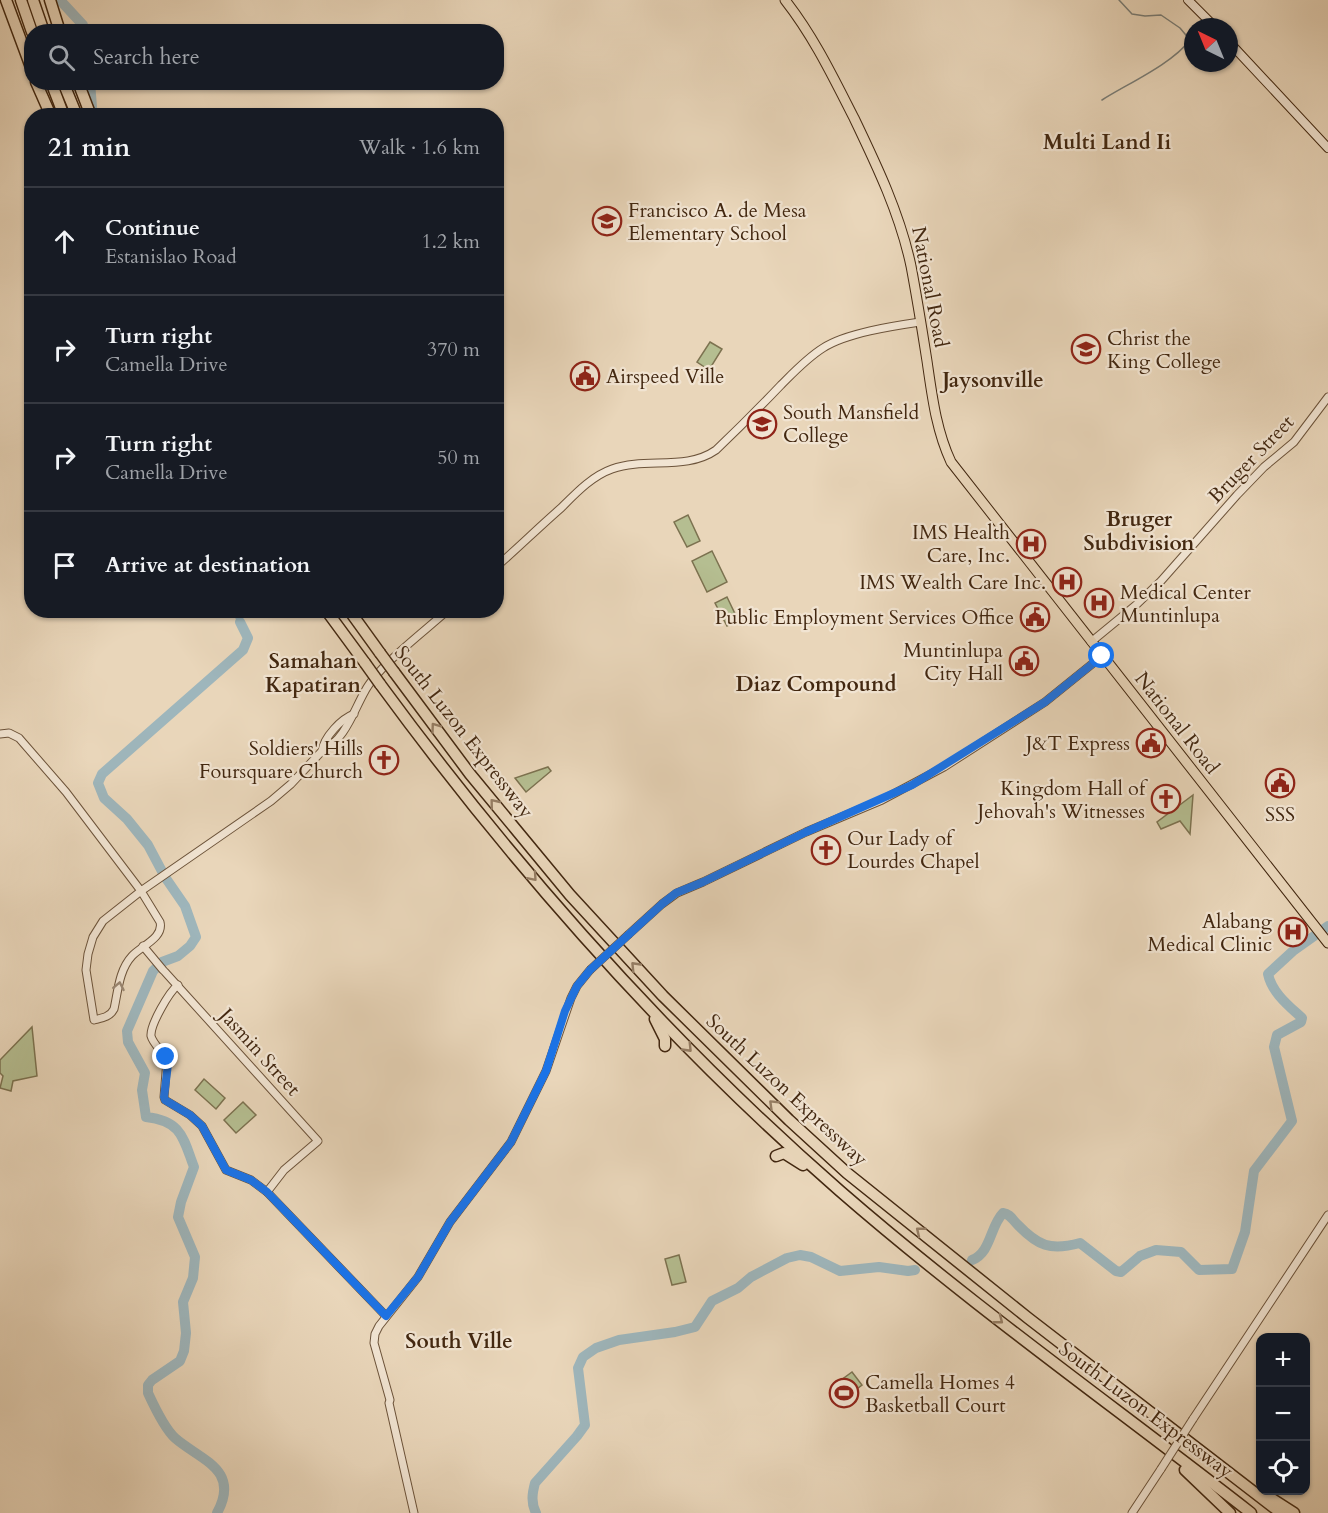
<!DOCTYPE html>
<meta charset="utf-8">
<style>
:root{--surface:#171b24;--page:#20242c;--text:#f1f3f6;--muted:#9ea1a6;--line:#363941}
body{margin:0;font-family:Cardo,serif;background:var(--page);color:var(--text)}
.controls{position:absolute;right:18px;bottom:18px;display:grid;overflow:hidden;border-radius:12px;box-shadow:0 2px 4px #0004}
.controls button{width:54px;height:54px;display:grid;place-items:center;padding:0;border:0;border-bottom:2px solid var(--line);background:var(--surface);color:var(--text);font:30px sans-serif}
.compass{position:absolute;left:1184px;top:18px;width:54px;height:54px;border-radius:50%;background:var(--surface);box-shadow:0 2px 4px #0004;rotate:317deg}
.stop{position:absolute;width:18px;height:18px;margin:-14px;border:4px solid #1a73e8;border-radius:50%;background:#fff}
.stop.end{background:#1a73e8;border-color:#fff;box-shadow:0 2px 6px #0008}
.list{margin:0;padding:0;list-style:none}
h2{display:flex;justify-content:space-between;align-items:center;height:78px;margin:0;padding:0 24px;font-size:26px}
h2 small{font-size:20px;font-weight:400;color:var(--muted)}
.list li{display:grid;grid-template-columns:39px 1fr auto;gap:18px;align-items:center;box-sizing:border-box;height:108px;padding:0 24px;border-top:2px solid var(--line)}
.list b{display:block;font-size:22px;white-space:nowrap}
.list p{margin:0;font-size:20px;white-space:nowrap;color:var(--muted)}
.list em{font-size:20px;font-style:normal;color:var(--muted)}
.icon{flex:none;width:33px;height:33px;fill:none;stroke:currentColor;stroke-width:2;stroke-linecap:round;stroke-linejoin:round}
.map{position:relative;flex:none;width:1328px;height:1513px;overflow:hidden}
.search{position:absolute;background:var(--surface);box-shadow:0 2px 4px #0004;left:24px;top:24px;width:480px;height:66px;display:flex;align-items:center;gap:15px;box-sizing:border-box;padding:0 21px;border-radius:24px;color:var(--muted);font-size:22px}
.panel{position:absolute;background:var(--surface);box-shadow:0 2px 4px #0004;left:24px;top:108px;width:480px;height:510px;border-radius:24px}
.map>svg:first-child{display:block}
</style>
<div class="map">
<svg width="1328" height="1513" viewBox="0 0 1328 1513">
<rect width="100%" height="100%" fill="#e9d6ba"/>
<filter id="stains"><feTurbulence type="fractalNoise" baseFrequency=".00333" numOctaves="4"/><feColorMatrix values="0 0 0 0 .2 0 0 0 0 .09 0 0 0 0 .02 0 0 0 .5 -.17"/></filter>
<radialGradient id="worn" r=".72"><stop offset=".6" stop-color="#630" stop-opacity="0"/><stop offset="1" stop-color="#630" stop-opacity=".3"/></radialGradient>
<g fill="#b5be91" stroke="#7c7250" stroke-width="1.5">
<polygon points="710,342 722,349 709,370 697,362"/>
<polygon points="688,515 700,541 687,547 674,522"/>
<polygon points="712,551 727,582 707,592 692,561"/>
<polygon points="727,597 738,620 727,626 715,603"/>
<polygon points="548,767 551,771 526,792 515,778"/>
<polygon points="1193,795 1190,834 1180,821 1161,829 1157,822"/>
<polygon points="32,1027 37,1076 13,1081 11,1091 0,1088 3,1076 0,1073 0,1060"/>
<polygon points="204,1079 225,1098 216,1109 195,1090"/>
<polygon points="243,1102 256,1115 236,1133 224,1120"/>
<polygon points="679,1255 686,1282 672,1285 665,1259"/>
<polygon points="852,1372 862,1385 842,1400 833,1386"/>
</g>
<g fill="none" stroke-linecap="round" stroke-linejoin="round">
<path stroke="#797d77" stroke-width="1.5" d="M 1102,100 C 1127,84 1172,64 1190,40 L 1180,28 L 1161,15 L 1145,16 L 1132,14 L 1119,0"/>
<g stroke="#9eb6bc" stroke-width="10">
<polyline points="60,0 83,25 85,32"/>
<polyline points="90,82 92,107"/>
<polyline points="238,610 239,615"/>
<path d="M 972,1260 C 991,1253 990,1226 1003,1213 C 1010,1214 1012,1219 1017,1224 C 1038,1246 1050,1251 1080,1243 L 1116,1271 L 1121,1272 L 1140,1256 L 1156,1250 L 1181,1252 L 1199,1270 L 1232,1269 L 1245,1232 L 1254,1171 L 1292,1121 L 1274,1047 L 1277,1035 L 1301,1022 L 1302,1018 C 1289,1006 1272,993 1268,974 L 1293,951 L 1328,926"/>
<path d="M 217,1513 C 241,1469 200,1460 175,1438 C 164,1428 154,1406 148,1393 L 148,1385 L 152,1380 L 180,1361 L 184,1351 L 186,1333 L 183,1302 L 193,1278 L 195,1257 L 178,1217 L 181,1202 L 194,1167 C 183,1138 182,1121 146,1117 L 142,1090 L 145,1073 L 128,1042 L 127,1031 L 153,971 L 162,962 L 178,956 L 190,946 L 196,937 L 185,906 L 165,877 L 148,845 L 127,819 L 104,798 L 98,783 L 102,774 L 243,650 L 248,638 L 240,622"/>
<path d="M 536,1513 C 531,1503 532,1494 535,1483 L 577,1436 L 585,1425 L 578,1368 L 583,1357 L 596,1348 L 619,1340 L 675,1332 L 695,1327 L 712,1301 L 738,1288 L 751,1277 L 787,1258 L 800,1255 L 811,1257 L 840,1271 L 879,1267 L 908,1271 L 915,1270"/>
</g>
<g stroke="#6c533a" stroke-width="9">
<g id="tertiary">
<path d="M 496,567 C 518,548 539,527 561,508 C 576,493 592,476 612,469 C 646,457 686,471 716,450 C 738,429 760,407 781,385 C 794,372 807,358 823,348 C 846,333 893,326 920,322"/>
<polyline points="1091,642 1136,605 1161,581 1237,495 1264,467 1294,442 1328,397"/>
<path d="M 0,734 L 9,733 L 19,738 L 66,792 L 141,891 L 160,922 C 164,938 141,946 132,956 C 119,970 118,991 114,1009 C 110,1017 102,1018 94,1020 L 86,970 L 88,954 L 93,937 L 103,921 L 141,891 L 271,801 L 291,784 L 322,751 C 345,740 353,712 365,691 C 378,666 425,631 448,610"/>
<path d="M 322,751 C 324,737 341,719 354,714"/>
<polyline points="629,934 662,904 677,893 703,882 806,832 882,800 944,767 1045,702 1102,656"/>
<polyline points="143,946 163,970"/>
<polyline points="165,972 318,1141 284,1170 267,1192"/>
<path d="M 178,985 C 169,992 150,1025 151,1036 C 153,1044 163,1052 167,1060 L 164,1097 L 165,1100 L 190,1115 L 202,1126 L 226,1170 L 251,1180 L 267,1192 L 386,1316"/>
<polyline points="1193,1419 1328,1215"/>
<polyline points="414,1513 389,1403 390,1400 374,1343 375,1334 379,1326 418,1277 450,1222 511,1142 546,1071 571,998 577,986 590,970"/>
<polyline points="1132,1513 1161,1469"/>
</g>
</g>
<g stroke="#422710" stroke-width="10">
<g id="secondary">
<polyline points="1188,0 1215,27"/>
<polyline points="1229,42 1328,148"/>
</g>
</g>
<g stroke="#422710" stroke-width="11">
<path id="trunk" d="M 785,0 C 814,37 833,77 854,118 C 877,166 900,214 911,266 C 917,298 922,329 927,361 C 932,395 936,430 951,462 L 1328,943"/>
</g>
<g stroke="#422710" stroke-width="13">
<g id="motorway">
<polyline points="6,0 32,70"/>
<polyline points="21,0 32,32"/>
<polyline points="33,0 44,32"/>
<polyline points="50,0 60,32"/>
<polyline points="36,82 51,116"/>
<polyline points="51,82 64,116"/>
<polyline points="63,82 77,116"/>
<polyline points="78,82 91,116"/>
<polyline points="326,610 365,663"/>
<polyline points="349,610 380,653"/>
<polyline points="394,672 470,774 570,895 663,996 789,1120 847,1173 1028,1318 1281,1513"/>
<path d="M 380,684 C 515,868 668,1041 840,1191 C 971,1305 1114,1406 1251,1513"/>
<polyline points="655,1019 665,1039 665,1046"/>
<polyline points="776,1156 784,1153 803,1165"/>
<polyline points="1185,1470 1230,1513"/>
<polyline points="1269,1497 1294,1513"/>
</g>
</g>
<use href="#tertiary" stroke="#f1e4d2" stroke-width="7"/>
<use href="#secondary" stroke="#f1e4d2" stroke-width="8"/>
<use href="#trunk" stroke="#e9d6ba" stroke-width="9"/>
<use href="#motorway" stroke="#e9d6ba" stroke-width="10"/>
<g stroke="#6c533a" stroke-width="9" stroke-linecap="butt">
<g id="tertiary-bridge">
<polyline points="590,970 629,934"/>
<polyline points="1161,1469 1193,1419"/>
</g>
</g>
<g stroke="#422710" stroke-width="13" stroke-linecap="butt">
<g id="motorway-bridge">
<polyline points="380,653 394,672"/>
<polyline points="365,663 380,684"/>
</g>
</g>
<use href="#tertiary-bridge" stroke="#f1e4d2" stroke-width="7"/>
<use href="#motorway-bridge" stroke="#e9d6ba" stroke-width="10"/>
</g>
<defs><path id="oneway-chevron" d="M-2-3.5L2.5 0L-2 3.5" fill="none" stroke-width="1.6" stroke-linecap="round" stroke-linejoin="round" transform="scale(1.5)"/></defs>
<g stroke="#967e65">
<use href="#oneway-chevron" transform="translate(435 727) rotate(-126)"/>
<use href="#oneway-chevron" transform="translate(494 803) rotate(-129)"/>
<use href="#oneway-chevron" transform="translate(533 877) rotate(49)"/>
<use href="#oneway-chevron" transform="translate(635 966) rotate(-134)"/>
<use href="#oneway-chevron" transform="translate(688 1048) rotate(46)"/>
<use href="#oneway-chevron" transform="translate(773 1104) rotate(-136)"/>
<use href="#oneway-chevron" transform="translate(920 1231) rotate(-141)"/>
<use href="#oneway-chevron" transform="translate(999 1320) rotate(38)"/>
</g>
<use stroke="#9a8671" href="#oneway-chevron" transform="translate(119 986) rotate(-79)"/>
<g fill="none" stroke-linecap="round" stroke-linejoin="round">
<polyline stroke="#1a73e8" stroke-width="8" points="166,1057 168,1064 164,1097 165,1100 190,1115 202,1126 226,1170 251,1180 267,1192 386,1316 418,1277 450,1222 511,1142 546,1071 565,1011 577,986 590,970 662,904 676,893 703,882 806,832 912,785 1045,702 1102,656"/>
</g>
<defs>
<g id="school-ring" transform="scale(1.5)"><circle r="9.5" fill="#f1e4d2" stroke="#8f2418" stroke-width="1.5"/><path d="M0-5L7-2L0 1L-7-2ZM-4 1L0 2.5L4 1V4Q0 6-4 4Z" fill="#8f2418"/></g>
<g id="university-ring" transform="scale(1.5)"><circle r="9.5" fill="#f1e4d2" stroke="#8f2418" stroke-width="1.5"/><path d="M0-5L7-2L0 1L-7-2ZM-4 1L0 2.5L4 1V4Q0 6-4 4Z" fill="#8f2418"/></g>
<g id="civic-ring" transform="scale(1.5)"><circle r="9.5" fill="#f1e4d2" stroke="#8f2418" stroke-width="1.5"/><path d="M-.6-6.5H3V-4.5H.6V-3L4-1V1h2V6H-6V1h2V-1L-.6-3ZM-1.2 2.5V6h2.4V2.5Z" fill="#8f2418"/></g>
<g id="hospital-ring" transform="scale(1.5)"><circle r="9.5" fill="#f1e4d2" stroke="#8f2418" stroke-width="1.5"/><path d="M-5-5h3v3.5h4V-5h3V5h-3V1.5h-4V5h-3Z" fill="#8f2418"/></g>
<g id="church-ring" transform="scale(1.5)"><circle r="9.5" fill="#f1e4d2" stroke="#8f2418" stroke-width="1.5"/><path d="M-1.2-6h2.4v3.5h3.3v2.4h-3.3V6h-2.4V-.1h-3.3v-2.4h3.3Z" fill="#8f2418"/></g>
<g id="stadium-ring" transform="scale(1.5)"><circle r="9.5" fill="#f1e4d2" stroke="#8f2418" stroke-width="1.5"/><path d="M0-5a6.5 5 0 1 0 0 10a6.5 5 0 1 0 0-10ZM-3.5-1.8h7v3.6h-7Z" fill="#8f2418"/></g>
</defs>
<g fill-rule="evenodd">
<use href="#school-ring" x="607" y="221"/>
<use href="#university-ring" x="1086" y="349"/>
<use href="#civic-ring" x="585" y="376"/>
<use href="#university-ring" x="762" y="424"/>
<use href="#hospital-ring" x="1031" y="544"/>
<use href="#hospital-ring" x="1067" y="582"/>
<use href="#hospital-ring" x="1099" y="603"/>
<use href="#civic-ring" x="1035" y="617"/>
<use href="#civic-ring" x="1024" y="661"/>
<use href="#civic-ring" x="1151" y="743"/>
<use href="#church-ring" x="384" y="760"/>
<use href="#civic-ring" x="1280" y="783"/>
<use href="#church-ring" x="1166" y="799"/>
<use href="#church-ring" x="826" y="850"/>
<use href="#hospital-ring" x="1293" y="932"/>
<use href="#stadium-ring" x="844" y="1393"/>
</g>
<g text-anchor="middle" dominant-baseline="central" stroke-width="4.5" stroke-linejoin="round" paint-order="stroke">
<g font-size="20" fill="#422710" stroke="#f1e4d2" text-anchor="end">
<text x="628" y="210" text-anchor="start">Francisco A. de Mesa<tspan x="628" dy="23">Elementary School</tspan></text>
<text x="1107" y="338" text-anchor="start">Christ the<tspan x="1107" dy="23">King College</tspan></text>
<text x="606" y="376" text-anchor="start">Airspeed Ville</text>
<text x="783" y="412" text-anchor="start">South Mansfield<tspan x="783" dy="23">College</tspan></text>
<text x="1010" y="532">IMS Health<tspan x="1010" dy="23">Care, Inc.</tspan></text>
<text x="1046" y="582">IMS Wealth Care Inc.</text>
<text x="1120" y="592" text-anchor="start">Medical Center<tspan x="1120" dy="23">Muntinlupa</tspan></text>
<text x="1014" y="617">Public Employment Services Office</text>
<text x="1003" y="650">Muntinlupa<tspan x="1003" dy="23">City Hall</tspan></text>
<text x="1130" y="743">J&amp;T Express</text>
<text x="363" y="748">Soldiers' Hills<tspan x="363" dy="23">Foursquare Church</tspan></text>
<text x="1145" y="788">Kingdom Hall of<tspan x="1145" dy="23">Jehovah's Witnesses</tspan></text>
<text x="1280" y="814" text-anchor="middle">SSS</text>
<text x="847" y="838" text-anchor="start">Our Lady of<tspan x="847" dy="23">Lourdes Chapel</tspan></text>
<text x="1272" y="921">Alabang<tspan x="1272" dy="23">Medical Clinic</tspan></text>
<text x="865" y="1382" text-anchor="start">Camella Homes 4<tspan x="865" dy="23">Basketball Court</tspan></text>
</g>
<g font-size="20" fill="#422710" stroke="#f1e4d2">
<text transform="translate(930 287) rotate(79)">National Road</text>
<text transform="translate(1251 459) rotate(-46)">Bruger Street</text>
<text transform="translate(1177 723) rotate(52)">National Road</text>
<text transform="translate(464 732) rotate(52)">South Luzon Expressway</text>
<text transform="translate(260 1052) rotate(48)">Jasmin Street</text>
<text transform="translate(787 1090) rotate(43)">South Luzon Expressway</text>
<text transform="translate(1146 1410) rotate(37)">South Luzon Expressway</text>
</g>
<g font-size="21" font-weight="bold" fill="#422710" stroke="#f1e4d2">
<text x="1107" y="142">Multi Land Ii</text>
<text x="993" y="380">Jaysonville</text>
<text x="1139" y="519">Bruger<tspan x="1139" dy="24">Subdivision</tspan></text>
<text x="313" y="661">Samahan<tspan x="313" dy="24">Kapatiran</tspan></text>
<text x="816" y="684">Diaz Compound</text>
<text x="459" y="1341">South Ville</text>
</g>
</g>
<rect width="100%" height="100%" filter="url(#stains)"/>
<rect width="100%" height="100%" fill="url(#worn)"/>
</svg>
<div class="controls">
<button>+</button>
<button>−</button>
<button><svg class="icon" aria-label="locate" viewBox="0 0 24 24"><circle cx="12" cy="12" r="6"/><path d="M12 2v4M12 18v4M2 12h4M18 12h4"/></svg></button>
</div>
<svg class="compass" viewBox="-18 -18 36 36"><path d="M0-13l5 13h-10z" fill="#e53935"/><path d="M0 13l5-13h-10z" fill="#9ea1a6"/></svg>
<div class="stop" style="left:1102px;top:656px"></div>
<div class="stop end" style="left:166px;top:1057px"></div>
<div class="search"><svg class="icon" aria-label="search" viewBox="0 0 24 24"><circle cx="10" cy="10" r="6"/><path d="M15 15l6 6"/></svg>Search here</div>
<section class="panel">
<h2>21 min<small>Walk · 1.6 km</small></h2>
<ul class="list">
<li><svg class="icon" aria-label="ahead" viewBox="0 0 24 24"><path d="M12 20V5M6 11l6-6 6 6"/></svg><div><b>Continue</b><p>Estanislao Road</p></div><em>1.2 km</em></li>
<li><svg class="icon" aria-label="right" viewBox="0 0 24 24"><path d="M7 20v-9h11M14 6l5 5-5 5"/></svg><div><b>Turn right</b><p>Camella Drive</p></div><em>370 m</em></li>
<li><svg class="icon" aria-label="right" viewBox="0 0 24 24"><path d="M7 20v-9h11M14 6l5 5-5 5"/></svg><div><b>Turn right</b><p>Camella Drive</p></div><em>50 m</em></li>
<li><svg class="icon" aria-label="arrive" viewBox="0 0 24 24"><path d="M6 21V4h12l-3 4 3 4H6"/></svg><div><b>Arrive at destination</b></div></li>
</ul>
</section>
</div>
